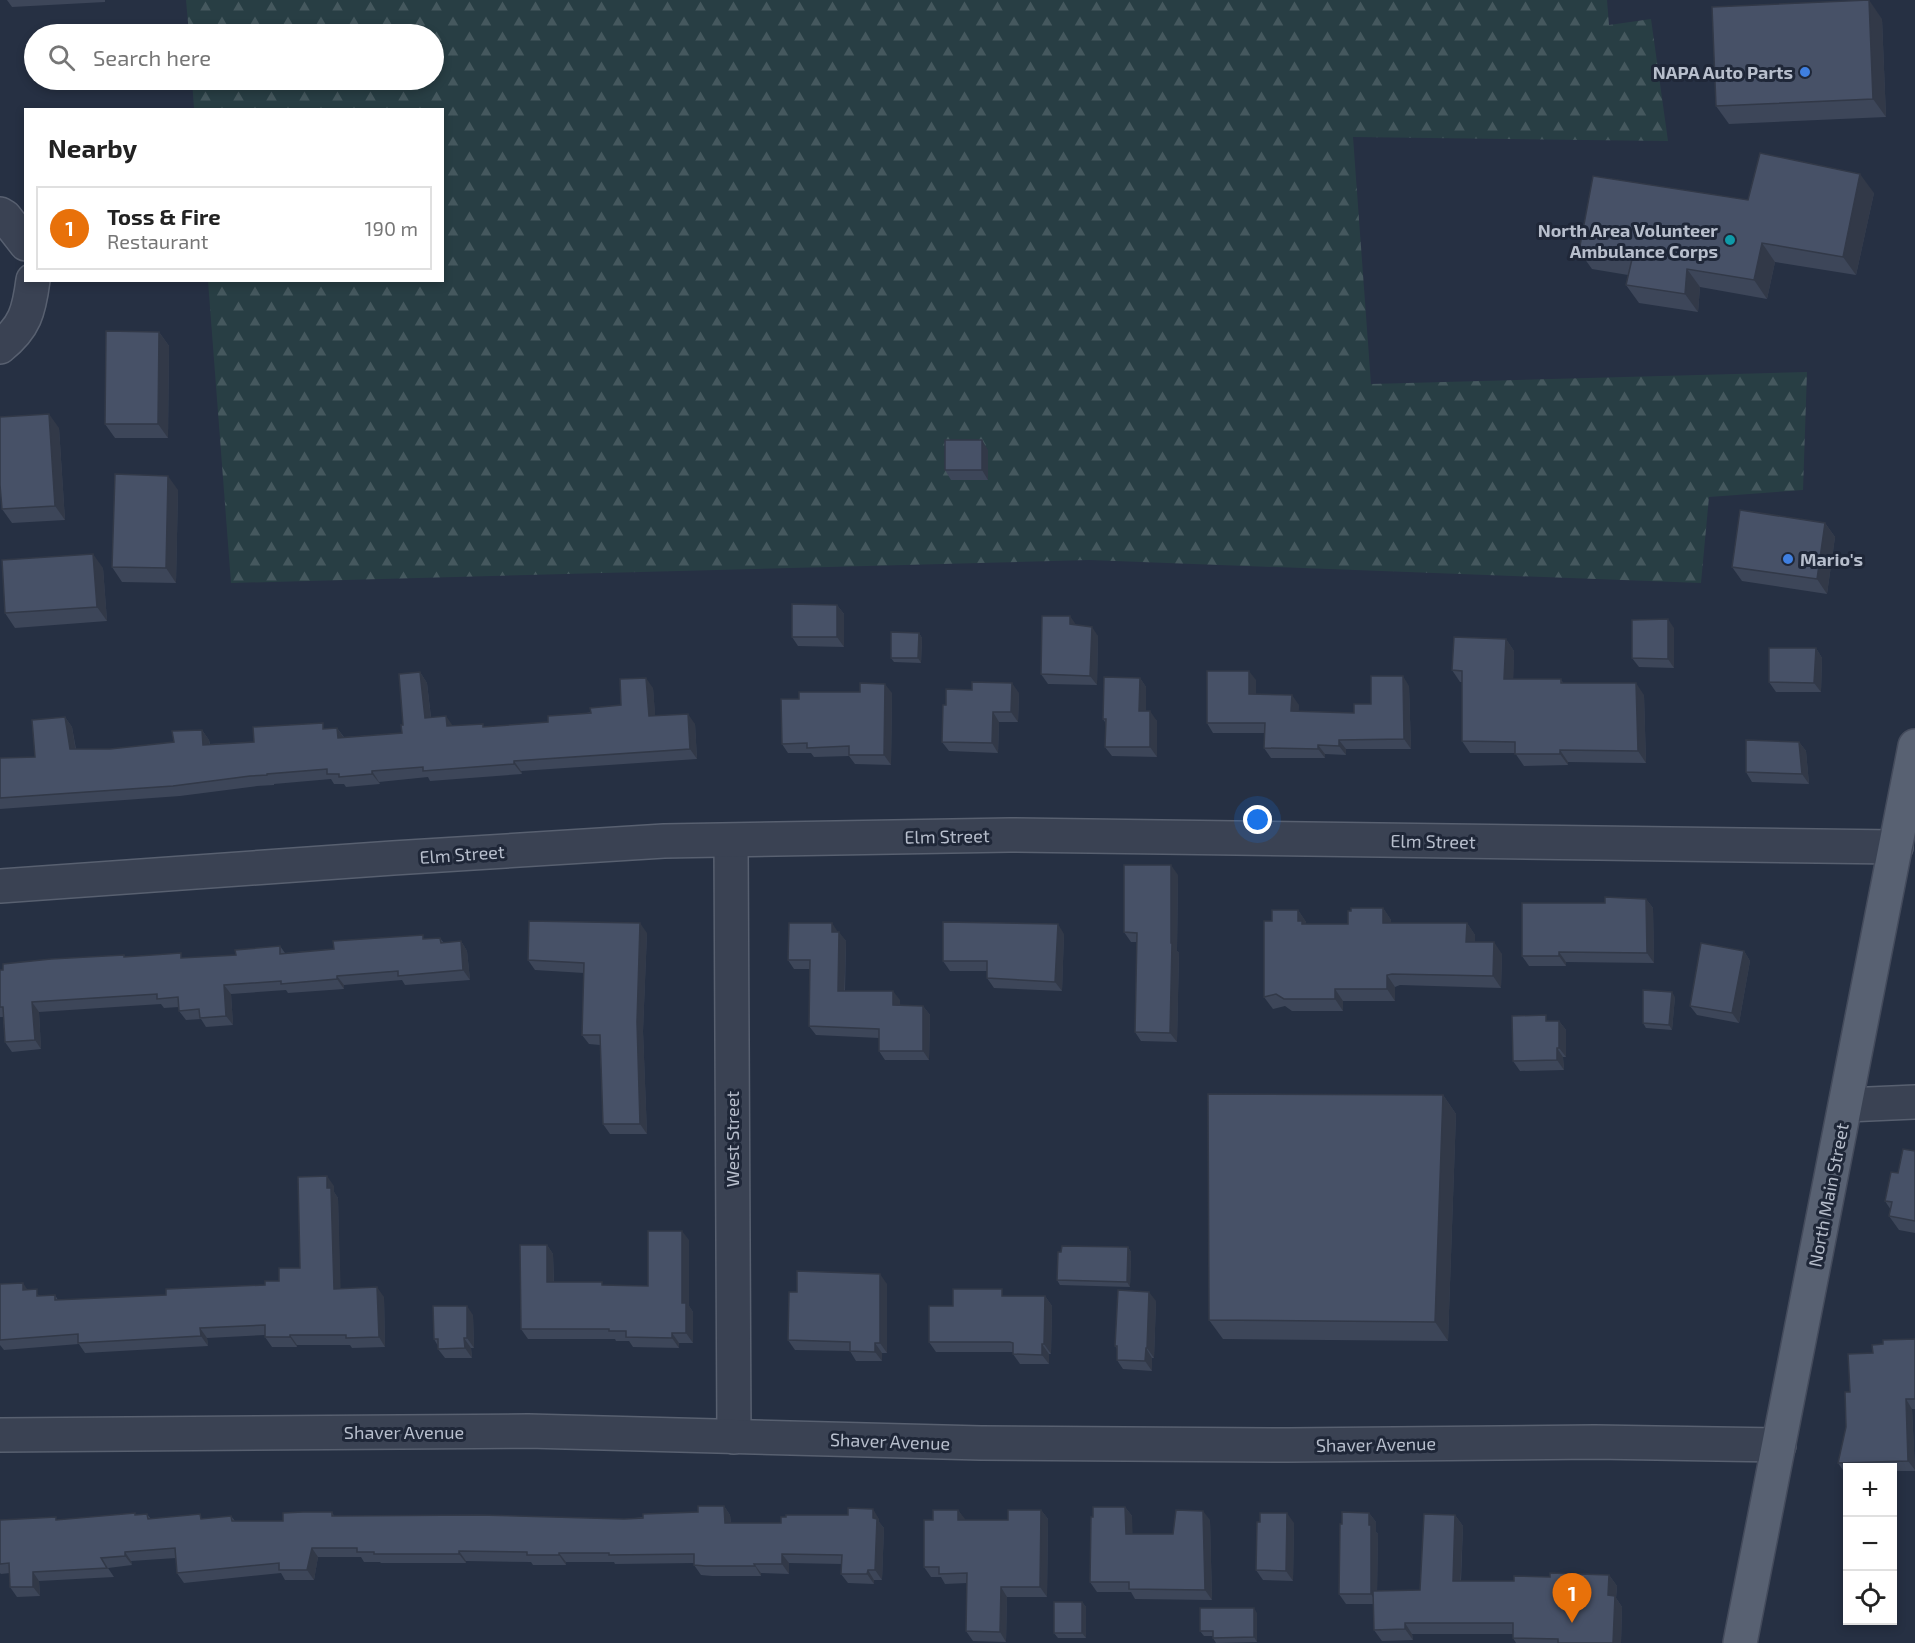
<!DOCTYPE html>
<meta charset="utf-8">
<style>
:root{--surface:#fff;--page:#f2f2f2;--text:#222;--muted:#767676;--line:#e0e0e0;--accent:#526184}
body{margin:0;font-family:"Exo 2",sans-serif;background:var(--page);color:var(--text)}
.controls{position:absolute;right:18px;bottom:18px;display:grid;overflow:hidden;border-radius:0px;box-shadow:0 3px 9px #0003}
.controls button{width:54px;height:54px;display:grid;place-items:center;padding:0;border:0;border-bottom:2px solid var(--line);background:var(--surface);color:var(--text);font:30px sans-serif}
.you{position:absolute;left:1258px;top:820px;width:21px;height:21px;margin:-15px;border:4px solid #fff;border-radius:50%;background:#1a73e8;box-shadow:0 0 0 9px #1a73e833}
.badge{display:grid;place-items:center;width:39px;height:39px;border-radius:50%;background:var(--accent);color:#fff;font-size:20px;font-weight:700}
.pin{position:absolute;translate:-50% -50px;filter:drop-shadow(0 2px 3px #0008)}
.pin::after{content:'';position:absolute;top:32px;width:21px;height:18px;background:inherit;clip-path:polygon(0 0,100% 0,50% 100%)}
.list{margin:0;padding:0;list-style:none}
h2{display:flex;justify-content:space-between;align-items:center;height:78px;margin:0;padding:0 24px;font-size:26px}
h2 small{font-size:20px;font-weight:400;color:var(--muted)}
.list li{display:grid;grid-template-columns:39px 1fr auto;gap:18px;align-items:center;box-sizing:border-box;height:84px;margin:0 12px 12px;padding:0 12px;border:2px solid var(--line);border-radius:0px}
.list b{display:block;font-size:22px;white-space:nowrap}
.list p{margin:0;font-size:20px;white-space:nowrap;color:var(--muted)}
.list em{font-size:20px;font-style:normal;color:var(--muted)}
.icon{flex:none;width:33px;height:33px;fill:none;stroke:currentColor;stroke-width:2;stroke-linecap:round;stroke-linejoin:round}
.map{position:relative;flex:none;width:1915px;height:1643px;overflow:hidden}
.search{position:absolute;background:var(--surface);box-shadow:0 3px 9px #0003;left:24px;top:24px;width:420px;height:66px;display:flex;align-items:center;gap:15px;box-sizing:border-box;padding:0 21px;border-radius:33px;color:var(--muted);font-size:22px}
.panel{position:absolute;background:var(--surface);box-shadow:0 3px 9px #0003;left:24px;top:108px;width:420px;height:174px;border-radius:0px}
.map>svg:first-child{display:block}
</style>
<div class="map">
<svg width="1915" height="1643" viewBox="0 0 1915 1643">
<defs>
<pattern id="forest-firs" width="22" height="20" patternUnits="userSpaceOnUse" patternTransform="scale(1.5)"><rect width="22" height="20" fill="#283e44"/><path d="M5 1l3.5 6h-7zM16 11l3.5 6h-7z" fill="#45585e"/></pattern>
</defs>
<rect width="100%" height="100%" fill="#263043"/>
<polygon fill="url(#forest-firs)" points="186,0 1607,0 1609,25 1651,19 1668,141 1353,137 1371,384 1807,372 1803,490 1709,497 1701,583 1089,560 231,583 208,281 442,280 442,110 194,109 192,80 434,80 434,34 189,34"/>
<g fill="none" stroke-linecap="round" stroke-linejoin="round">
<g stroke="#586070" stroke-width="36">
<g id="street">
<polyline points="0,214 5,217 26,244"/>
<path d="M 0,347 C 25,327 29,311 33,280"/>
<polyline points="731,841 734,1437"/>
<polyline points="0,886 393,858 664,841 1010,835 1896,847"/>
<polyline points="1846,1105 1915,1102"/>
<polyline points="0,1435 528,1431 981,1443 1289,1445 1595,1442 1779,1445"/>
</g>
</g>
<g stroke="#444b5c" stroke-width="36">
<polyline id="primary" points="1740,1643 1915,746"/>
</g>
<use href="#street" stroke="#3a4253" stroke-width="33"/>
<use href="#primary" stroke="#586172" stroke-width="33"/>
</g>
<g fill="#3d4659">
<polygon points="7,0 105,0 105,2 12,7"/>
<polygon points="1882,19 1886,117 1729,124 1716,106"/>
<polygon points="1874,193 1856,275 1775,262 1767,299 1700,287 1698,312 1639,303 1626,285 1628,275 1592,269 1579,251 1748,200"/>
<polygon points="159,332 169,346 168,438 115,438 105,424"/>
<polygon points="59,428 65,520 12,523 2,509"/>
<polygon points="988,450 988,480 951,480 945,470"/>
<polygon points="178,490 176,583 122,582 112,567"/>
<polygon points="1825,523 1835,537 1827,594 1742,581 1732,567"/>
<polygon points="103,568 107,621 15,628 5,613"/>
<polygon points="837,605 844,614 844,647 798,646 792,637"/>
<polygon points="1076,625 1098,636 1097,685 1048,684 1041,674"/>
<polygon points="1674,628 1674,668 1639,667 1632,658"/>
<polygon points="919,633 922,638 921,663 894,662 891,658"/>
<polygon points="1506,639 1514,651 1513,679 1561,679 1563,683 1644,695 1646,763 1568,762 1568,765 1524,766 1515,753 1470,753 1462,741 1462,682 1460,682 1452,670"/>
<polygon points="1816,648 1822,658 1821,692 1776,692 1769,682"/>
<polygon points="420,672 427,683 431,717 453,726 485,727 548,722 621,705 653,688 655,715 695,724 697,759 521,771 522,774 430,781 428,777 379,782 380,784 346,787 344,784 334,784 331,779 274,784 274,785 257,786 180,796 0,809 0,758 35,757 65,717 72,727 76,749 110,749 174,742 202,730 209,740 210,744 254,742 326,729 337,728 344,737 402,733 403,725"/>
<polygon points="1140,678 1146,687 1146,711 1157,721 1157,757 1112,756 1105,747 1105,722 1103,719"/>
<polygon points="1256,680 1256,694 1299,705 1298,711 1354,713 1409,686 1411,749 1346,749 1346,755 1325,754 1325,758 1271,758 1264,748 1265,733 1213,733 1207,723"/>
<polygon points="892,693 891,765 855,764 849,756 814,757 811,753 788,753 782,744 799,699"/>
<polygon points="1019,693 1018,722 999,722 998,753 949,751 942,742"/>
<polygon points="1799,742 1806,751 1809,784 1752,782 1746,772"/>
<polygon points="1178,875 1177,951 1179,953 1177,1042 1141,1041 1135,1032 1137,942 1131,942 1124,932"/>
<polygon points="1646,899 1653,908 1654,963 1566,962 1566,966 1529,966 1522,956 1605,903"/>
<polygon points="1383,908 1391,920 1391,923 1467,923 1475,935 1475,942 1502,954 1501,988 1400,985 1395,987 1395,1001 1343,1001 1343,1011 1292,1011 1285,1006 1273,1009 1264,997 1272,921 1298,910 1306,922 1306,924 1348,924"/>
<polygon points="838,932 846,941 845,991 900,1000 900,1005 923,1006 930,1015 929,1060 885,1060 879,1051 879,1038 816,1035 809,1026 810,969 794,969 788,960"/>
<polygon points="647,933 643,1031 647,1134 610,1134 603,1124 600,1045 589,1044 582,1035 584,973 535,970 528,960"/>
<polygon points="1064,934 1062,991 994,988 987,978 987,971 950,971 943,961"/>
<polygon points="440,938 444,943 461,941 467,951 470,980 405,985 402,980 344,985 344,989 288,993 286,990 231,994 233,1025 206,1027 201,1019 186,1020 179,1011 179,1007 164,1008 161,1004 39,1012 41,1049 12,1052 5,1042 3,1017 0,1017 0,970 124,955 125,957 185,958 236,955 280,946 285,953 334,949"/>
<polygon points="1744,951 1750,961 1739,1023 1697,1015 1690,1006"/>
<polygon points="1675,997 1672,1030 1646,1028 1643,1023"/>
<polygon points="1550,1021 1559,1021 1566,1030 1566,1057 1563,1057 1564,1070 1520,1071 1513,1061"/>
<polygon points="1443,1095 1456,1114 1448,1341 1223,1339 1209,1320"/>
<polygon points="1915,1151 1915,1233 1899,1230 1889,1216 1891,1210 1885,1201 1898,1173"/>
<polygon points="334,1186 334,1192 338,1198 340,1289 384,1297 385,1347 352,1348 350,1345 297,1345 297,1347 272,1347 265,1337 265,1335 207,1338 208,1346 85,1353 79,1344 4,1350 0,1345 0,1284 28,1290 41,1296 55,1295 58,1300 166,1295 265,1285 279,1281 300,1268"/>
<polygon points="689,1240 689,1306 693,1312 693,1343 679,1343 679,1348 633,1347 629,1341 616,1341 615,1339 528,1339 521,1329 547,1245 553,1254 554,1282 604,1286 648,1286"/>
<polygon points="1128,1247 1131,1252 1130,1287 1060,1285 1057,1280"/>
<polygon points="887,1284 887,1353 882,1353 882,1361 856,1361 850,1351 795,1350 788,1340 797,1292"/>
<polygon points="1007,1296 1045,1296 1052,1306 1051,1354 1049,1354 1049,1364 1020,1364 1013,1354 1013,1352 936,1352 929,1342 953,1306"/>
<polygon points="1156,1301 1154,1358 1152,1358 1152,1371 1123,1369 1117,1360 1117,1349 1115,1346"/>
<polygon points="473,1315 474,1348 471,1348 472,1358 445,1358 438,1349 438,1346 434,1339"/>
<polygon points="1915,1339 1915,1409 1912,1409 1915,1471 1893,1471 1893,1467 1848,1467 1848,1473 1845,1473 1838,1463 1846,1427 1850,1392 1873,1353 1883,1344"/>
<polygon points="724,1506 730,1515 731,1523 781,1523 879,1519 879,1522 884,1528 882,1580 874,1580 874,1584 848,1583 841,1574 842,1564 789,1563 789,1574 761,1573 761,1576 712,1576 701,1575 694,1565 694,1563 615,1564 614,1562 566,1562 566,1565 533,1565 531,1562 466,1561 466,1563 381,1563 380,1562 364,1562 361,1557 318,1557 314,1580 285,1580 281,1573 184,1583 177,1573 176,1558 131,1561 132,1565 108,1568 114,1577 39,1581 40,1596 17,1597 10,1587 10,1573 1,1574 0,1573 0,1520 58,1520 147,1514 151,1519 203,1519 231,1516 235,1521 283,1521 332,1512 334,1516 624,1519 698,1512"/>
<polygon points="1125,1507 1132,1516 1132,1534 1173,1534 1210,1520 1212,1600 1135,1599 1131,1592 1097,1592 1090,1582 1093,1517"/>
<polygon points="958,1510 965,1520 1008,1520 1041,1510 1048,1519 1047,1597 1007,1597 1006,1642 973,1641 966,1631 967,1583 945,1584 941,1577 931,1577 924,1567 933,1520"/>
<polygon points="1369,1513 1376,1522 1376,1532 1378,1534 1377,1591 1420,1590 1455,1515 1463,1526 1461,1581 1514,1581 1550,1577 1609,1575 1617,1586 1616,1598 1622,1607 1621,1643 1516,1643 1513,1638 1513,1634 1412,1634 1413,1640 1382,1641 1374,1630 1374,1604 1346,1604 1339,1594 1342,1524"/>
<polygon points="1260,1522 1294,1523 1293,1581 1263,1580 1256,1570"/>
<polygon points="1082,1602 1086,1607 1086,1638 1058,1638 1054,1633"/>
<polygon points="1257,1613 1257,1642 1216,1643 1213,1638 1213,1636 1204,1636 1200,1631"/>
</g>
<g fill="#323948">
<polygon points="1869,0 1882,19 1886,117 1873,99"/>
<polygon points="1860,174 1874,193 1856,275 1843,257"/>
<polygon points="1762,243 1775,262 1767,299 1754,280"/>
<polygon points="1687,269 1700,287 1698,312 1685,294"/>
<polygon points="159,332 169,346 168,438 158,424"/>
<polygon points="49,414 59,428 65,520 55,506"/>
<polygon points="982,440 988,450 988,480 982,470"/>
<polygon points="168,476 178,490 176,583 166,568"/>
<polygon points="1825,523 1835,537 1827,594 1817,579"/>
<polygon points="93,554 103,568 107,621 97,607"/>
<polygon points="837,605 844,614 844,647 837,637"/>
<polygon points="1070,616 1077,626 1070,624"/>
<polygon points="1668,619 1674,628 1674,668 1668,659"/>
<polygon points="1092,627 1098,636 1097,685 1090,676"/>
<polygon points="919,633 922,638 921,663 918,658"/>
<polygon points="1506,639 1514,651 1513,691 1504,679"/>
<polygon points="1816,648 1822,658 1821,692 1814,683"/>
<polygon points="1249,671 1256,680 1256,703 1249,694"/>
<polygon points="420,672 427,683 432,728 425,718"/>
<polygon points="1403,676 1409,686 1411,749 1404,739"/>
<polygon points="646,678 653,688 656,726 649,716"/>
<polygon points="1140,678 1146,687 1146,721 1139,711"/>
<polygon points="1012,683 1019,693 1018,722 1011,712"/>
<polygon points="1636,683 1644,695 1646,763 1638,751"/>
<polygon points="885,684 892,693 891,765 884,755"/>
<polygon points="1292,695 1299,705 1298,720 1291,711"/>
<polygon points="1150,711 1157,721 1157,757 1150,747"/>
<polygon points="993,712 999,722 998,753 992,743"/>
<polygon points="688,714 695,724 697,759 690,749"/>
<polygon points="446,716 453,726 447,726"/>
<polygon points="65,717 72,727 77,759 70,749"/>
<polygon points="337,728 344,738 338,738"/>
<polygon points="202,730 209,740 211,755 203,745"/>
<polygon points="1339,740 1346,749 1346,755 1339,746"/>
<polygon points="1799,742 1806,751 1809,784 1802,774"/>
<polygon points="1318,745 1325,754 1325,758 1318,749"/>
<polygon points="1560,750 1568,762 1568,765 1560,754"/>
<polygon points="514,761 521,771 522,774 514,764"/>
<polygon points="372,771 379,782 380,784 372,774"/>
<polygon points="1171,865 1178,875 1177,951 1179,953 1177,1042 1170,1033"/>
<polygon points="1646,899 1653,908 1654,963 1647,953"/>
<polygon points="1383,908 1391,920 1391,935 1383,923"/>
<polygon points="1298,910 1306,922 1306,927 1298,921"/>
<polygon points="640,923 647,933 643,1031 647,1134 640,1124 637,1022"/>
<polygon points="832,923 838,932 832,932"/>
<polygon points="1467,923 1475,935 1475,954 1466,942"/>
<polygon points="1058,924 1064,934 1062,991 1055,982"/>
<polygon points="839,932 846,941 844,1000 838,991"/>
<polygon points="461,941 467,951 470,980 463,970"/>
<polygon points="1494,942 1502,954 1501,988 1493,976"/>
<polygon points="1744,951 1750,961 1739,1023 1732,1013"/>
<polygon points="1559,952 1566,962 1566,966 1559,956"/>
<polygon points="1387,975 1395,987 1395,1001 1387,989"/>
<polygon points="337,976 344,985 344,989 337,979"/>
<polygon points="224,985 231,994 233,1025 226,1016"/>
<polygon points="1335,989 1343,1001 1343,1011 1335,999"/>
<polygon points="893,991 900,1000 900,1014 893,1005"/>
<polygon points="1672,992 1675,997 1672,1030 1669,1025"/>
<polygon points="32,1002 39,1012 41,1049 35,1040"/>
<polygon points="923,1006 930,1015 929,1060 923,1051"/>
<polygon points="1559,1021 1566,1030 1566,1057 1559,1048"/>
<polygon points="1557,1048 1563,1057 1564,1070 1557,1060"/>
<polygon points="1443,1095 1456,1114 1448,1341 1435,1322"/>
<polygon points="327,1176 334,1186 334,1192 338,1198 341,1299 334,1289"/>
<polygon points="682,1231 689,1240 689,1306 693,1312 693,1343 686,1333 682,1303"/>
<polygon points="547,1245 553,1254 554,1291 547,1282"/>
<polygon points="1128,1247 1131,1252 1130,1287 1127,1282"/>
<polygon points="880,1274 887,1284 887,1353 880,1343"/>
<polygon points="23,1283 29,1292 23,1290"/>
<polygon points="377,1287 384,1297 385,1347 379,1337"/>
<polygon points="1149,1292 1156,1301 1154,1358 1147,1348"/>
<polygon points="1045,1296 1052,1306 1051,1354 1044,1344"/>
<polygon points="467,1306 473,1315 474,1348 467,1338"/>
<polygon points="200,1328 207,1338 208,1346 201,1336"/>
<polygon points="672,1333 679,1343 679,1348 672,1338"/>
<polygon points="290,1335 297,1345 297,1347 290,1337"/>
<polygon points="464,1338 471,1348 472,1358 465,1348"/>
<polygon points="875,1343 882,1353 882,1361 875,1352"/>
<polygon points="1042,1344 1049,1354 1049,1364 1042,1355"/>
<polygon points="1146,1348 1152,1358 1152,1371 1145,1361"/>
<polygon points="1906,1399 1912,1409 1915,1470 1908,1461"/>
<polygon points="724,1506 730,1515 732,1532 725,1523"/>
<polygon points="1125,1507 1132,1516 1133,1543 1126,1534"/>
<polygon points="873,1509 879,1519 879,1522 884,1528 882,1580 875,1570"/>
<polygon points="958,1510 965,1519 965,1530 958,1520"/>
<polygon points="1041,1510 1048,1519 1047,1597 1040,1587"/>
<polygon points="1203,1511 1210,1520 1212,1600 1205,1590"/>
<polygon points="1287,1513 1294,1523 1293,1581 1286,1571"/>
<polygon points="1369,1513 1376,1522 1376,1532 1378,1534 1377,1604 1371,1594"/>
<polygon points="1455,1515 1463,1526 1460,1592 1453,1581"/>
<polygon points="312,1548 318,1557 314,1580 307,1570"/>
<polygon points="459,1551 466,1561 466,1563 459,1554"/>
<polygon points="125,1552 131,1561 132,1565 125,1556"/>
<polygon points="559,1553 566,1562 566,1565 559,1555"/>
<polygon points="782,1554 789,1563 789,1574 782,1564"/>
<polygon points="754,1564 761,1573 761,1576 755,1566"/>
<polygon points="868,1570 874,1580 874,1584 867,1574"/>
<polygon points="33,1572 39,1581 40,1596 33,1587"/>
<polygon points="1609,1575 1617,1586 1616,1598 1622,1607 1621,1643 1613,1643 1608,1595"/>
<polygon points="1001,1587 1007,1597 1006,1642 1000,1632"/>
<polygon points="1082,1602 1086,1607 1086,1638 1082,1633"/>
<polygon points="1254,1608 1257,1613 1257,1642 1254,1637"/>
<polygon points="1405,1623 1412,1634 1413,1640 1405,1629"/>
</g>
<g fill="#475167" stroke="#323948" stroke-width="1.5">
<polygon points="1869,0 1873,99 1716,106 1712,7"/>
<polygon points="1760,153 1860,174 1843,257 1762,243 1754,280 1687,269 1685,294 1626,285 1632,259 1579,251 1593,176 1748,200"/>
<polygon points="106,331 159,332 158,424 105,424"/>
<polygon points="49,414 55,506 2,509 0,485 0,417"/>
<rect x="945" y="440" width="37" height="30"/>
<polygon points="115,474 168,476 166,568 112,567"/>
<polygon points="1740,510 1825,523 1817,579 1732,567"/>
<polygon points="93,554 97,607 5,613 2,560"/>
<polygon points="792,604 837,605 837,637 792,637"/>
<polygon points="1042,616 1070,616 1070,624 1092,627 1090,676 1041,674"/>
<polygon points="1668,619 1668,659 1632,658 1632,620"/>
<polygon points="891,632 919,633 918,658 891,658"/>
<polygon points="1454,637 1506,639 1504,679 1561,679 1561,683 1636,683 1638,751 1560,750 1560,754 1515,754 1515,742 1462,741 1462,671 1452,670"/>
<polygon points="1769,648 1816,648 1814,683 1769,682"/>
<polygon points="1207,671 1249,671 1249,694 1292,695 1291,711 1354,713 1354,704 1371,704 1371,676 1403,676 1404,739 1339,740 1339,746 1318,745 1318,749 1264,748 1265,723 1207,723"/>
<polygon points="420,672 425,718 446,716 447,726 483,724 483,727 548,722 548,716 591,713 590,708 621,705 620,679 646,678 649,716 688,714 690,749 514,761 514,764 423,771 423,767 372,771 372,774 339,777 339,774 327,774 327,769 267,774 267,775 250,776 173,786 0,798 0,758 35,757 32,720 65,717 70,749 110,749 174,742 172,731 202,730 203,745 254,742 253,727 323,723 323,729 337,728 338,738 402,733 401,725 403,725 399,674"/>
<polygon points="1104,677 1140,678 1139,711 1150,711 1150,747 1105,747 1106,719 1103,719"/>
<polygon points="972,682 1012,683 1011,712 993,712 992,743 942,742 943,705 946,705 946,689 972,690"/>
<polygon points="860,683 885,684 884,755 849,755 849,746 807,748 807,743 782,744 781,699 799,699 799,692 860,692"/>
<polygon points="1746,740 1799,742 1802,774 1746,772"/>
<polygon points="1124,865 1171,865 1171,943 1172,943 1170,1033 1135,1032 1137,933 1124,932"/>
<polygon points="1605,897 1646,899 1647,953 1559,952 1559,956 1522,956 1522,903 1605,903"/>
<polygon points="1351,908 1383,908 1383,923 1467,923 1466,942 1494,942 1493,976 1392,974 1387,975 1387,989 1335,989 1335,999 1284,999 1276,994 1264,997 1264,921 1272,921 1272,910 1298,910 1298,921 1302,921 1302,924 1348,924 1348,911 1351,911"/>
<polygon points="529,921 640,923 637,1022 640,1124 603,1124 600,1035 582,1035 584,963 528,960"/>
<polygon points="943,922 1058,924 1055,982 987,978 987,961 943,961"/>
<polygon points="789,923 832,923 832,932 839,932 838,991 893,991 893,1005 923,1006 923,1051 879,1051 879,1029 809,1026 810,960 788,960"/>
<polygon points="423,935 423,939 440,938 441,943 461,941 463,970 398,976 398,971 337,976 337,979 281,984 281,981 224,985 226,1016 200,1018 199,1009 179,1011 178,997 157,999 157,994 32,1002 35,1040 5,1042 3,1007 0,1007 0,970 3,970 3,964 51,959 124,955 124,957 181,953 181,958 236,955 235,950 280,946 280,954 334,949 333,941"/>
<polygon points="1701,943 1744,951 1732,1013 1690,1006"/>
<polygon points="1643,990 1672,992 1669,1025 1643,1023"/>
<polygon points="1546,1015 1546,1021 1559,1021 1559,1048 1557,1048 1557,1060 1513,1061 1512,1016"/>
<polygon points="1208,1094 1443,1095 1435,1322 1209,1320"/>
<polygon points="1903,1149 1915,1151 1915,1221 1889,1216 1892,1202 1885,1201 1891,1172 1898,1173"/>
<polygon points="327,1176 327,1188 331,1188 334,1289 377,1287 379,1337 346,1338 346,1335 290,1335 290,1337 265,1337 265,1325 200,1328 201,1336 78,1343 78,1334 0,1340 0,1284 23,1283 23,1290 37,1289 37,1296 55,1295 55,1300 166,1295 166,1289 265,1285 265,1281 279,1281 279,1268 300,1268 298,1177"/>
<polygon points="648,1231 682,1231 682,1303 686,1303 686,1333 672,1333 672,1338 626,1337 626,1331 609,1331 609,1329 521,1329 520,1245 547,1245 547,1282 602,1282 602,1285 648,1286"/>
<polygon points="1062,1246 1128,1247 1127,1282 1057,1280 1058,1252 1061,1252"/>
<polygon points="797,1271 880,1274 880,1343 875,1343 875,1352 850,1351 850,1342 788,1340 789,1292 797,1292"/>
<polygon points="953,1289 1002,1289 1002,1296 1045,1296 1044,1344 1042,1344 1042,1355 1013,1354 1013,1343 1010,1342 929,1342 929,1306 953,1306"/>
<polygon points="1118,1290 1149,1292 1147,1348 1146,1348 1145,1361 1117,1360 1117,1346 1115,1346"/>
<polygon points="433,1306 467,1306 467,1338 464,1338 465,1348 438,1349 438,1339 434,1339"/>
<polygon points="1915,1339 1915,1399 1906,1399 1908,1461 1838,1463 1846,1427 1845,1392 1850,1392 1848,1354 1873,1353 1872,1345 1883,1344 1883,1340"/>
<polygon points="698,1506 724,1506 725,1523 781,1523 781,1517 786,1517 786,1515 848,1515 848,1508 873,1509 873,1518 877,1519 875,1570 868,1570 867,1574 841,1574 842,1555 782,1554 782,1564 754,1564 755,1566 705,1566 694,1565 694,1554 692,1554 609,1555 609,1553 559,1553 559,1555 527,1555 527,1552 459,1551 459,1554 374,1554 374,1552 357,1552 357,1548 312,1548 307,1570 279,1570 279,1563 177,1573 175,1548 125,1552 125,1556 101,1558 107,1568 33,1572 33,1587 10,1587 9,1563 0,1564 0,1520 56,1517 56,1520 135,1513 135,1515 147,1514 148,1519 200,1514 201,1519 231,1516 232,1521 283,1521 283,1513 303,1512 332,1512 332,1516 479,1515 624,1519 643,1518 643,1514 698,1512"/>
<polygon points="1093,1507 1125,1507 1126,1534 1173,1534 1176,1510 1203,1511 1205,1590 1129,1589 1129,1582 1090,1582 1091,1517 1093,1517"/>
<polygon points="933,1510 958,1510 958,1520 1008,1520 1008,1510 1041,1510 1040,1587 1001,1587 1000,1632 966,1631 967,1573 939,1574 939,1567 924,1567 924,1520 933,1520"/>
<polygon points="1342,1512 1369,1513 1369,1525 1371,1525 1371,1594 1339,1594 1340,1524 1342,1524"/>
<polygon points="1260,1513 1287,1513 1286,1571 1256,1570 1257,1522 1260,1522"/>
<polygon points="1424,1514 1455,1515 1453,1581 1514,1581 1514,1576 1550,1577 1550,1573 1609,1575 1608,1595 1615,1596 1613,1643 1558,1643 1558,1639 1513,1638 1513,1623 1405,1623 1405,1629 1374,1630 1373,1591 1420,1590"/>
<rect x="1054" y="1602" width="28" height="31"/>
<polygon points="1200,1608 1254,1608 1254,1637 1213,1638 1213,1631 1200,1631"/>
</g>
<g fill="#3f7fe0" stroke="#1f2738" stroke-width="2">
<circle cx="1805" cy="72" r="6"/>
<circle cx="1788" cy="559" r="6"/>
</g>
<circle fill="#0f9aa8" stroke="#1f2738" stroke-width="2" cx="1730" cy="240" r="6"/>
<g text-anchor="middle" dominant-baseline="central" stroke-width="6" stroke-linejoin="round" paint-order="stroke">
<g font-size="18" font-weight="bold" fill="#b7becc" stroke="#1f2738" text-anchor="end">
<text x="1793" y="72">NAPA Auto Parts</text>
<text x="1718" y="230">North Area Volunteer<tspan x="1718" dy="21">Ambulance Corps</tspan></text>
<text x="1800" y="559" text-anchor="start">Mario's</text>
</g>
<g font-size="18" fill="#b7becc" stroke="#1f2738">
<text transform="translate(947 836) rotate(-1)">Elm Street</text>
<text transform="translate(1433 841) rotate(1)">Elm Street</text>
<text transform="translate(462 854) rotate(-4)">Elm Street</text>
<text transform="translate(732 1139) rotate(-90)">West Street</text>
<text transform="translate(1828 1195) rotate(-79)">North Main Street</text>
<text x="404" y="1432">Shaver Avenue</text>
<text transform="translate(890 1441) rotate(2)">Shaver Avenue</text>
<text transform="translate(1376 1444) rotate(-1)">Shaver Avenue</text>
</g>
</g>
</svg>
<div class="controls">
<button>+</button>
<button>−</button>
<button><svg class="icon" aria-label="locate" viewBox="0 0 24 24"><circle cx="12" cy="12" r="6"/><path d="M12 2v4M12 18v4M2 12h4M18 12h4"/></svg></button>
</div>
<div class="you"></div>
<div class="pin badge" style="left:1572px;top:1623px;background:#e8710a">1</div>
<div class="search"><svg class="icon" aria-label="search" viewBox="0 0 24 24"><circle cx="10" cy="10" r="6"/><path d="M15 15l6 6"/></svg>Search here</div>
<section class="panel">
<h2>Nearby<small></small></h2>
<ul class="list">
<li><span class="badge" style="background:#e8710a">1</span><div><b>Toss &amp; Fire</b><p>Restaurant</p></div><em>190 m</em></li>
</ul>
</section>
</div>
